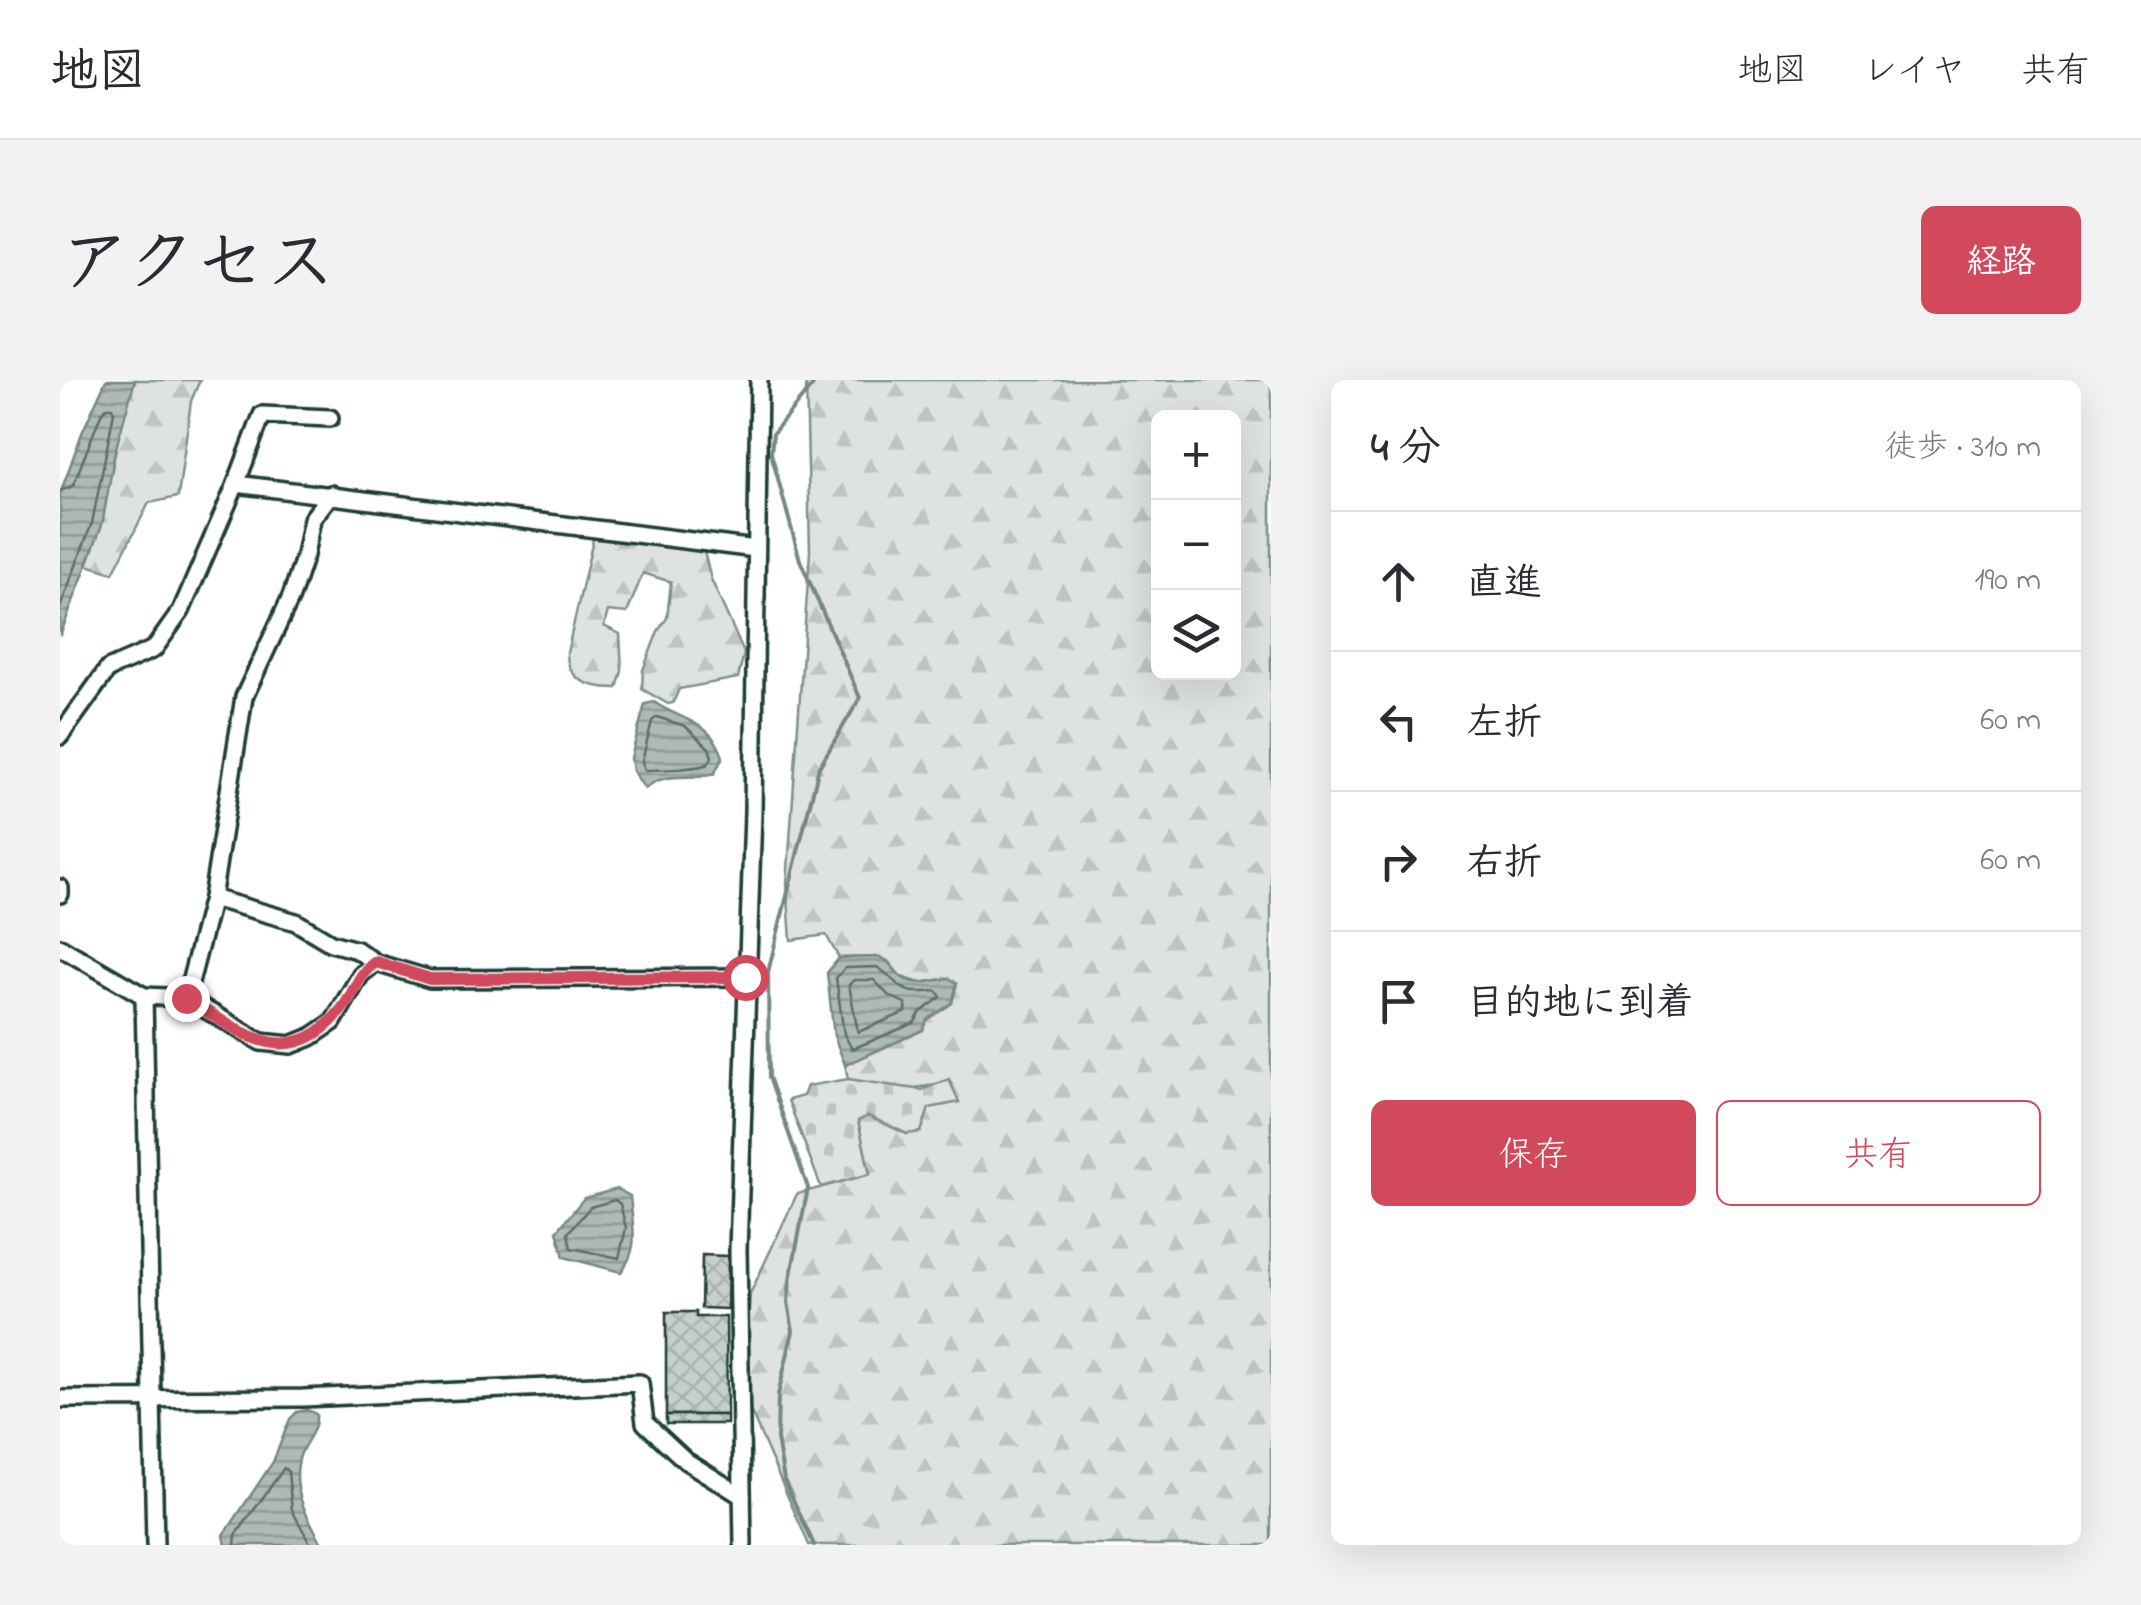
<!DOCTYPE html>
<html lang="ja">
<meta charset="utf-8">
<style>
:root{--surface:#fff;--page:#f2f2f3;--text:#2b2b33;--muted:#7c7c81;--line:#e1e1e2;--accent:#d1495b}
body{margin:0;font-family:"Indie Flower","Klee One",sans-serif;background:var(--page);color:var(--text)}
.controls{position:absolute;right:30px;top:30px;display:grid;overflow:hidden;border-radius:15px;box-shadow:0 10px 40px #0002}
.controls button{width:90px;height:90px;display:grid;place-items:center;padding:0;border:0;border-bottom:2px solid var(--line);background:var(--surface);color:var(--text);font:50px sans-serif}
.stop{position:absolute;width:30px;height:30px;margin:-22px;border:8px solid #d1495b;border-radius:50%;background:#fff}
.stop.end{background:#d1495b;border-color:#fff;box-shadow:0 2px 10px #0008}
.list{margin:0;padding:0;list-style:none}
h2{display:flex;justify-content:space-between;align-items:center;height:130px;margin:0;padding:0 40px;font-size:42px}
h2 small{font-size:32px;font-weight:400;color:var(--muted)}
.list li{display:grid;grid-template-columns:65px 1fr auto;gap:30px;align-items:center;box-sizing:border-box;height:140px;padding:0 40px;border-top:2px solid var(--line)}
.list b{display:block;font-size:38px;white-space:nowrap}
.list em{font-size:32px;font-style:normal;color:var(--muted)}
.actions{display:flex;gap:20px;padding:30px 40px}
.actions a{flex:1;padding:22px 0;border:2px solid var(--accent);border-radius:15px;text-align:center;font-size:35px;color:var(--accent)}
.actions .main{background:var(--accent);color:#fff}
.icon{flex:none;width:55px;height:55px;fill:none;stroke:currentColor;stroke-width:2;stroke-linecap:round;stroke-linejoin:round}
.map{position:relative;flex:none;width:1211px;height:1165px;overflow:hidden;border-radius:15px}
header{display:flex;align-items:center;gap:60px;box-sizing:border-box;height:140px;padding:0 50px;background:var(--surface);border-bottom:2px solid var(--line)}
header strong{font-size:48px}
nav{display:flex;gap:55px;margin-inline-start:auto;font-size:35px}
.intro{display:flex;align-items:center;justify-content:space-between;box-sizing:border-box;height:240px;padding:0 60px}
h1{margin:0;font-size:70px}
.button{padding:25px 45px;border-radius:15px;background:var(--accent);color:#fff;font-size:35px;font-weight:700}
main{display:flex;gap:60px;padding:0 60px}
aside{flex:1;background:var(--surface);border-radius:15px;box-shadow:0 10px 40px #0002}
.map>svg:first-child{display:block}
</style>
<header>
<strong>地図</strong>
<nav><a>地図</a><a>レイヤ</a><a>共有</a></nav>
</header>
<div class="intro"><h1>アクセス</h1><a class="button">経路</a></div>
<main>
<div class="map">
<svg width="1211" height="1165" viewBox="0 0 1211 1165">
<defs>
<pattern id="forest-firs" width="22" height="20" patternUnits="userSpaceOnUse" patternTransform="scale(2.5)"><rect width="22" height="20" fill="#dee3e2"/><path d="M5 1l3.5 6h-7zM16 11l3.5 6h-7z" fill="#bec4c2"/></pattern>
<pattern id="cemetery-stones" width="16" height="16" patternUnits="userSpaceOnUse" patternTransform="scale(2.5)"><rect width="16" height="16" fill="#dee3e2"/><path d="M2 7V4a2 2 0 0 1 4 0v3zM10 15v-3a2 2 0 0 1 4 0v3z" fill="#bec4c2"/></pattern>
<pattern id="water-rules" width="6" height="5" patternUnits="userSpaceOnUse" patternTransform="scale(2.5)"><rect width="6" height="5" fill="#afbab7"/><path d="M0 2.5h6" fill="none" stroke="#8e9896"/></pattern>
<pattern id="building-cross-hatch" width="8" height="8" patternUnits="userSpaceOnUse" patternTransform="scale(2.5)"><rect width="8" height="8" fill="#c7cfcc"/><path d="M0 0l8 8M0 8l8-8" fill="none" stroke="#aab3b0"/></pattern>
</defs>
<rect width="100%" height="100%" fill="#fff"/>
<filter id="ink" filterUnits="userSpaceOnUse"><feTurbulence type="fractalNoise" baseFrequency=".01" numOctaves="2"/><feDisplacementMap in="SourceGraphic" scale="20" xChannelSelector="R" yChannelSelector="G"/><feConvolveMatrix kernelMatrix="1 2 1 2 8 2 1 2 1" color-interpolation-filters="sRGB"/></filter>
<g filter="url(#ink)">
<g fill="url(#forest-firs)" stroke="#7e908b" stroke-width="2.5" fill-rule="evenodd">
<path d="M 75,0 L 140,0 L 131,21 L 118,117 L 89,123 L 53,193 L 27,185 C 50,125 52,60 75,0 Z"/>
<path d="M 746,0 L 1211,0 L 1211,1165 L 749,1165 L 683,1014 L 690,914 L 737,814 L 810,794 L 798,741 L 808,736 L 847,754 L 869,728 L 898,722 L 889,700 C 849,715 829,706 788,699 L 785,685 L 862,650 L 867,640 L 892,623 L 889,598 L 860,603 L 841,597 L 828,581 L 819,577 L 779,578 L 766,555 L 731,560 L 727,504 L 750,171 ZM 1098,38 L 1174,38 L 1174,292 L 1098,292 Z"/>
<path d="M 534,155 L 643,168 L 651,199 L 684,273 L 678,298 L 619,309 L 613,323 L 608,324 L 582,309 L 583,290 L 598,251 L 607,238 L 611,202 L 583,193 L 567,233 L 548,231 L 544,246 L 560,254 L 562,291 L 557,308 C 532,308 507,302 507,273 Z"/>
</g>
<polygon fill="url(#cemetery-stones)" stroke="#7e908b" stroke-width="2.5" points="788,699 862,710 889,699 899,722 869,728 861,752 847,754 808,736 798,741 810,794 761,807 728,720 743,716 747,706"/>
<g fill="url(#water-rules)" stroke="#758883" stroke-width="2.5">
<polygon points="46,0 75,0 55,71 42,145 0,256 0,114 22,53"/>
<path d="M 594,322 C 621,341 651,340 663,377 L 654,394 C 629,401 605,390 585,409 L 573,391 L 571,378 L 585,324 Z"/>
<path d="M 819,577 C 829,581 831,586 838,594 C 852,608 872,601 889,598 L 897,603 L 892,623 L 867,640 L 863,650 L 785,685 L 774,656 L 767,593 L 779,578 Z"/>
<path d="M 557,809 L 570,816 C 572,845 581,867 561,892 L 504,877 L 497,851 L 524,818 Z"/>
<path d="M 247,1030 L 256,1034 C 258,1052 243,1062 239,1079 C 231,1111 248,1138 263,1165 L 166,1165 L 164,1155 L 213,1082 L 230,1039 L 237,1032 Z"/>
</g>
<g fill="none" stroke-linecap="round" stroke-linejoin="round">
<g stroke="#596f68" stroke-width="2.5">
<polyline points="0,111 13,106 41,34 47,27 52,27 54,32 32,143 0,228"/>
<path d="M 597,337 L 625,346 L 649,368 L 652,377 L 648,384 C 637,389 598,390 585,390 L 582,381 L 592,341 Z"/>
<path d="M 817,587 C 845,605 835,616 877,611 L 881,617 L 861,632 L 854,643 L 792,669 L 784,654 L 776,598 L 785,588 Z"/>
<polygon points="794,600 814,600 828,615 846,624 846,632 798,652 789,605"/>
<polygon points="555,820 560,824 566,848 559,878 511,868 508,853 530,827"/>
<polyline points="175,1165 176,1155 224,1088 228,1092 232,1130 251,1165"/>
</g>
<polyline stroke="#758883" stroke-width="4" points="754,1165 724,1100 717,1059 718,1015 733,951 728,922 730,900 748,808 709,697 708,592 759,387 800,318 740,180 711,73 713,53 757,0"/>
</g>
<g fill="url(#building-cross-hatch)" stroke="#1f3d34" stroke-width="2.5">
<polygon points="642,875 668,876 667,929 641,928"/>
<polygon points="606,932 636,932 636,937 666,937 667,1035 606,1035"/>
<rect x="606" y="1035" width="61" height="9"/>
</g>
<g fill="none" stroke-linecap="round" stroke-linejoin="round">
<g stroke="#1f3d34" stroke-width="22">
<g id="minor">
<polyline points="176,104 202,35 270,38"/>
<polyline points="0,356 48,289 94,269 121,231 176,104 696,169"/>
<polyline points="0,508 0,514"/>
<polyline points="152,518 236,542 271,563 297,570 316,583 370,599 685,597"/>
<polyline points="0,567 84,616"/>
<polyline points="126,618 152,518 184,317 231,217 245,175 252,139 271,114"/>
<polyline points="0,1019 243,1018 580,1003 585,1043 626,1081 682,1116"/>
<polyline points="95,1165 84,616 126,618 201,662 231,665 251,657 273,642 301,594 316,583"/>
<polyline points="683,1165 678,870 693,433 699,0"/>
</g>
</g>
<use href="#minor" stroke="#fff" stroke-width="15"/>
</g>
</g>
<g fill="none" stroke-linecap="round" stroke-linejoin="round" filter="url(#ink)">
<path stroke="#d1495b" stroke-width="12" d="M 126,618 C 183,655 233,695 285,625 C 296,609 299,592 316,582 L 370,599 L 685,597"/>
</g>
</svg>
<div class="controls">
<button>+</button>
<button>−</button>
<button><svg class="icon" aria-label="layers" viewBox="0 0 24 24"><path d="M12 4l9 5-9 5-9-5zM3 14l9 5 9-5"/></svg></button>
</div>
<div class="stop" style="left:685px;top:597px"></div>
<div class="stop end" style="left:126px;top:618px"></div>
</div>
<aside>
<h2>4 分<small>徒歩 · 310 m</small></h2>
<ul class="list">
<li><svg class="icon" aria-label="ahead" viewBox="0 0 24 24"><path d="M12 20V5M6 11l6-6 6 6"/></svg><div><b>直進</b></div><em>190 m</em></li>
<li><svg class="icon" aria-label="left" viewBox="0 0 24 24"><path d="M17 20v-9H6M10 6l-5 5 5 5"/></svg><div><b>左折</b></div><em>60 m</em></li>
<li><svg class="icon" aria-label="right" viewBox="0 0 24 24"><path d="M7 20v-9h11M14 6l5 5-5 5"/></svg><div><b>右折</b></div><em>60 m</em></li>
<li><svg class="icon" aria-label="arrive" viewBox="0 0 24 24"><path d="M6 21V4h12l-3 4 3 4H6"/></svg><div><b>目的地に到着</b></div></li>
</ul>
<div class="actions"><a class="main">保存</a><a>共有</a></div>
</aside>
</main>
